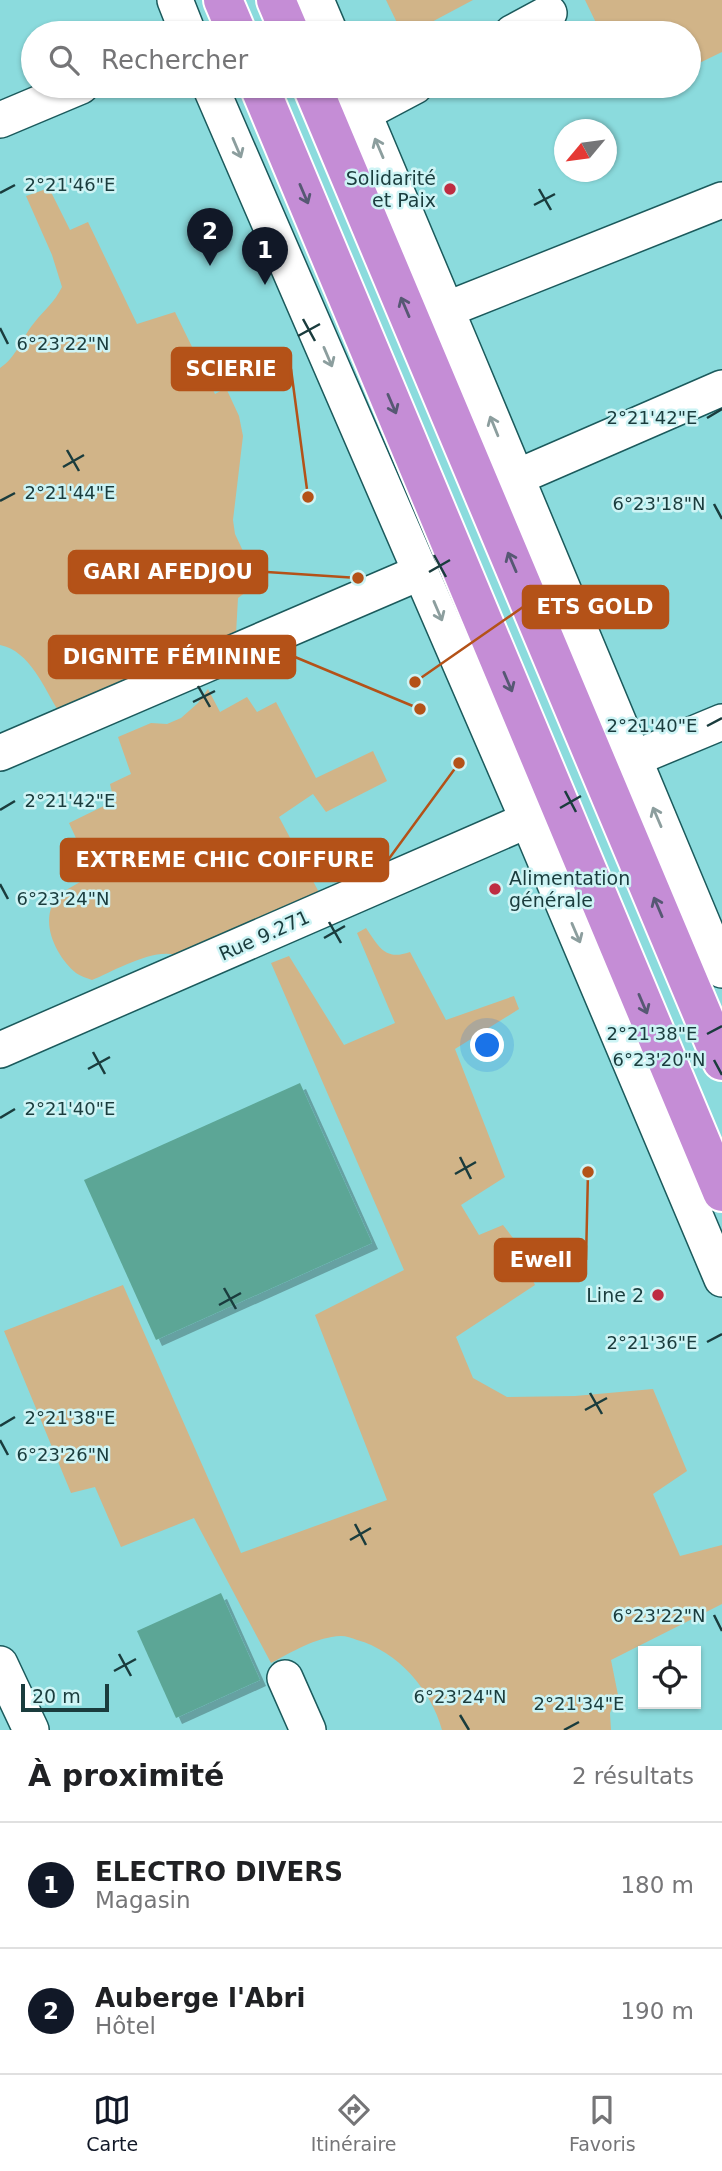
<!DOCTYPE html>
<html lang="fr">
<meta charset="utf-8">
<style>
:root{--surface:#fff;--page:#f2f2f2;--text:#202124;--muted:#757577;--line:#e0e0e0;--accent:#111827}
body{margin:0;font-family:"DejaVu Sans",sans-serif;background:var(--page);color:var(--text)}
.controls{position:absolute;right:21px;bottom:21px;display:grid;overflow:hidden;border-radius:0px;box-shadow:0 2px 5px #0004}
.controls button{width:63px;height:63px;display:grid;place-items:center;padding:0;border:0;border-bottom:2px solid var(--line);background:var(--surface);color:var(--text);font:35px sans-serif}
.compass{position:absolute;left:554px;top:119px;width:63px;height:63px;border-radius:50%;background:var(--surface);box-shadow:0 2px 5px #0004;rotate:241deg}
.scale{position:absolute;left:21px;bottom:18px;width:88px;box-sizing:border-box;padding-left:7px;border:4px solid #1a3c3d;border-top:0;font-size:19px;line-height:24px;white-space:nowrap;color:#1a3c3d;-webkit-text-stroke:5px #cef4f5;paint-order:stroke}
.you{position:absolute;left:488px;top:1046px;width:24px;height:24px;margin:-18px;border:5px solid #fff;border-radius:50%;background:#1a73e8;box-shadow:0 0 0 10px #1a73e833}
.badge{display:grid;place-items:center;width:46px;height:46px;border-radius:50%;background:var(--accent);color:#fff;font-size:23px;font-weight:700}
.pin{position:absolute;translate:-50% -58px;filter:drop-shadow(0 2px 4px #0008)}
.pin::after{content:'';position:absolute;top:37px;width:24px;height:21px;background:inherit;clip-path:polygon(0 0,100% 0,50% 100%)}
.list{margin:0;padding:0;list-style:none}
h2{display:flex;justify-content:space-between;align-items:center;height:91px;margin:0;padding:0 28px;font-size:30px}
h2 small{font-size:23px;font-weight:400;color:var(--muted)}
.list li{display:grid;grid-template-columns:46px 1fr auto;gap:21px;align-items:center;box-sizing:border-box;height:126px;padding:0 28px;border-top:2px solid var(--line)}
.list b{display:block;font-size:26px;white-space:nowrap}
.list p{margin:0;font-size:23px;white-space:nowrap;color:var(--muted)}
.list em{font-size:23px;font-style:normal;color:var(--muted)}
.icon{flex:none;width:38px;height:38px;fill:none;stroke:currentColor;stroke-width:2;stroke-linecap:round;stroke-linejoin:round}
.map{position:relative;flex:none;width:722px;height:1730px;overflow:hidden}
.search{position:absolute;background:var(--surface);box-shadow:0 2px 5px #0004;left:21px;right:21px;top:21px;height:77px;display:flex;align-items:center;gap:18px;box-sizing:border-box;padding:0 24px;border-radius:38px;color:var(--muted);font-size:26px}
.sheet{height:343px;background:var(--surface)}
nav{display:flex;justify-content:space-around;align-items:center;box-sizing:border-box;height:98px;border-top:2px solid var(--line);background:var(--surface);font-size:19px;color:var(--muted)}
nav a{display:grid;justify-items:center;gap:4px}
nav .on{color:var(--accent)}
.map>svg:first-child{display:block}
</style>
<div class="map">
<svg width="722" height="1730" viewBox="0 0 722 1730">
<defs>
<filter id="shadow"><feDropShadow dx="6" dy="6" stdDeviation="0" flood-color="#0004"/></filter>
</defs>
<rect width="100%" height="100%" fill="#8bdbdd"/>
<g fill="#d1b488">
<polygon points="386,0 473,0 411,33 402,33"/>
<polygon points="585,0 722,0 722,52 689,68 689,33 601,33"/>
<path d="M 49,188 L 70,230 L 88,222 L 137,324 L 175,312 L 215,394 L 226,388 L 239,416 L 243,436 L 233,520 L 235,534 L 258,583 L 238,598 L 236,634 L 205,647 L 166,638 L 145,645 L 127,665 L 119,689 L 59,712 C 44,688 30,651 0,645 L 0,368 C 17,357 22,337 34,323 C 45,309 54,303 62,287 L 52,255 L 26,196 Z"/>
<path d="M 208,689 L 220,712 L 247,697 L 257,712 L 276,702 L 316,778 L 373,751 L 387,781 L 326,812 L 313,794 L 279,817 L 322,898 L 182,958 C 161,943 114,971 92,980 C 87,978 80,976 76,973 C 56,957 36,917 60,895 C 69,887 83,881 93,875 L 69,823 L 114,801 L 110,784 L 131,774 L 118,737 L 151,723 L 167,724 L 181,718 L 198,703 Z"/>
<path d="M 366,928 C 379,947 385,961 410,952 L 446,1020 L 514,996 L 519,1009 L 455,1049 L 505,1177 L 461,1205 L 479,1235 L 503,1225 L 513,1238 L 535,1285 L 456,1337 L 473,1378 L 507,1397 L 575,1396 L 653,1389 L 687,1471 L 653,1494 L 680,1556 L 722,1545 L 722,1604 L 611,1660 L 618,1695 L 610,1713 L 611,1730 L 442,1730 C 431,1689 397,1651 357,1640 C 352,1638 346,1636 341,1636 C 316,1637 292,1652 271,1663 L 194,1518 L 121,1547 L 95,1487 L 71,1493 L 4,1331 L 123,1285 L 241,1553 L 387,1500 L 315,1315 L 404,1270 L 271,963 L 289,956 L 344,1045 L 395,1023 L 357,933 Z"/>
</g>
<g fill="#5ca696" filter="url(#shadow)">
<polygon points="300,1083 372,1243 156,1340 84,1180"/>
<polygon points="221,1593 260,1680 176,1718 137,1631"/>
</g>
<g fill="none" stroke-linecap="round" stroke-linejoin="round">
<g stroke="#1b5a5c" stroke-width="38">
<g id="street">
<polyline points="175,0 188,33"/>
<polyline points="316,0 330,33"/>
<polyline points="512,33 549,13"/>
<polyline points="210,86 528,820 722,1279"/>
<path d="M 352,86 C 477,380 598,676 722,970"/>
<polyline points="364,113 415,86"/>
<polyline points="0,120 81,86"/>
<polyline points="448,309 722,200"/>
<polyline points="515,478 722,388"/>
<polyline points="0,753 421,572"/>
<polyline points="633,759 722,722"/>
<polyline points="0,1050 528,820"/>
<polyline points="0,1664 31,1730"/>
<polyline points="285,1678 308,1730"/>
</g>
</g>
<g stroke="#fff" stroke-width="42">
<g id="highway">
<polyline points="223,0 237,33"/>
<polyline points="276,0 290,33"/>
<polyline points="259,86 722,1192"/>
<polyline points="312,86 722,1061"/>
</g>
</g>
<use href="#street" stroke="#fff" stroke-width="35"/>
<use href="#highway" stroke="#c58dd6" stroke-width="38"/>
</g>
<defs><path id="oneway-shaft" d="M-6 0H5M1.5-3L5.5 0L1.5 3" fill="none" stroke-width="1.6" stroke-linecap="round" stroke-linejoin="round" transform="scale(1.75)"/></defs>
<g stroke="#8c9e9e">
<use href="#oneway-shaft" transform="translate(237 148) rotate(67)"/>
<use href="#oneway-shaft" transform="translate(379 148) rotate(-113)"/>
<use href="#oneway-shaft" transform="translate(328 357) rotate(67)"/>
<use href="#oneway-shaft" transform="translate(494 426) rotate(-112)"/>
<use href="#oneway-shaft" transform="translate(438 611) rotate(67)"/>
<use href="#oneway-shaft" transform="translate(657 817) rotate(-113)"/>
<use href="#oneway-shaft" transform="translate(576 933) rotate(67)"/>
</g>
<g stroke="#565873">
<use href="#oneway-shaft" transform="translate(304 194) rotate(67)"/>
<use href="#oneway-shaft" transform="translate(405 307) rotate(-113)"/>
<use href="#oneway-shaft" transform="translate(392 404) rotate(67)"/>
<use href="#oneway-shaft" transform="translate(512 562) rotate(-113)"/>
<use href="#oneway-shaft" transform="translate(508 682) rotate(67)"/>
<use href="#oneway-shaft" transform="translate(658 907) rotate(-113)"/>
<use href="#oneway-shaft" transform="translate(643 1004) rotate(67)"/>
</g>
<path fill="none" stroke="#1a3c3d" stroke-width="2.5" d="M 539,189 L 551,210M 0,193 L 15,185M 534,205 L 555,194M 303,319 L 315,341M 0,328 L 8,344M 298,336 L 320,324M 707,418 L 722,409M 67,450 L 79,471M 63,467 L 84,455M 0,501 L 15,493M 714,504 L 722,519M 434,555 L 446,577M 429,572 L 450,560M 198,686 L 210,707M 193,702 L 215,691M 707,726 L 722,718M 565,791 L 576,812M 560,808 L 581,796M 0,810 L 15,801M 0,884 L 8,899M 329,922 L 341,943M 324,938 L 345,926M 707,1034 L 722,1026M 93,1052 L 105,1074M 714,1060 L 722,1075M 88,1069 L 110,1057M 0,1118 L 15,1109M 460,1157 L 471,1179M 455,1174 L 476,1162M 224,1288 L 236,1309M 219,1305 L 241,1293M 707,1342 L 722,1334M 590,1393 L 602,1414M 585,1410 L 607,1398M 0,1426 L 15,1417M 0,1440 L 8,1455M 355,1524 L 366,1545M 350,1540 L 371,1528M 714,1615 L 722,1631M 119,1654 L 131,1676M 114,1671 L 136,1659M 460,1715 L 469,1730M 564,1730 L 579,1722"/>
<g fill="#be2d42" stroke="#cef4f5" stroke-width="2.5">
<circle cx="450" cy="189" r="7"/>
<circle cx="495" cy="889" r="7"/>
<circle cx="658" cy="1295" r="7"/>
</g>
<g text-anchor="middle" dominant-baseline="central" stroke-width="5" stroke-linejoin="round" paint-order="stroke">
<g font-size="19" fill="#1a3c3d" stroke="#cef4f5" text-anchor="end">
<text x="436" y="178">Solidarité<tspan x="436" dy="22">et Paix</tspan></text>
<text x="509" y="878" text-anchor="start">Alimentation<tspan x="509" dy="22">générale</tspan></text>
<text x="644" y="1295">Line 2</text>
</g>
<g font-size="19" fill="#1a3c3d" stroke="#cef4f5">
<text transform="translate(264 935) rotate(-24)">Rue 9.271</text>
</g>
</g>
<g font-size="18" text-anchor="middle" fill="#1a3c3d" stroke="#cef4f5" stroke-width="5" stroke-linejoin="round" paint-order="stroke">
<text x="70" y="191">2°21'46"E</text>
<text x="63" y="350">6°23'22"N</text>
<text x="652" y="424">2°21'42"E</text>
<text x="70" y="499">2°21'44"E</text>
<text x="659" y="510">6°23'18"N</text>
<text x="652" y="732">2°21'40"E</text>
<text x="70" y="807">2°21'42"E</text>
<text x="63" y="905">6°23'24"N</text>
<text x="652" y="1040">2°21'38"E</text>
<text x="659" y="1066">6°23'20"N</text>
<text x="70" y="1115">2°21'40"E</text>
<text x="652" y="1349">2°21'36"E</text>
<text x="70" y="1424">2°21'38"E</text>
<text x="63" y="1461">6°23'26"N</text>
<text x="659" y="1622">6°23'22"N</text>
<text x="460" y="1703">6°23'24"N</text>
<text x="579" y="1710">2°21'34"E</text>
</g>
<path fill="none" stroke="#b45218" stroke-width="2.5" d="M308 497L291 369M358 578L267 572M415 682L523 607M420 709L295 657M459 763L388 860M588 1172L586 1260"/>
<g fill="#b45218" stroke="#cef4f5" stroke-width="2.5">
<circle cx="308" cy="497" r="7"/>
<circle cx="358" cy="578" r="7"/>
<circle cx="415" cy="682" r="7"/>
<circle cx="420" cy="709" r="7"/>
<circle cx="459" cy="763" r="7"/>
<circle cx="588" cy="1172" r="7"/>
</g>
<g fill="#b45218" stroke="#b45218" stroke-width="2.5">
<rect x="172" y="348" width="119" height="42" rx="7"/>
<rect x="69" y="551" width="198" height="42" rx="7"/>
<rect x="523" y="586" width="145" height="42" rx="7"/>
<rect x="49" y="636" width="246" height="42" rx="7"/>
<rect x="61" y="839" width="327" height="42" rx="7"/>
<rect x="495" y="1239" width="91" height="42" rx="7"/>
</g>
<g font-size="21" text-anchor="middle" font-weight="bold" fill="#fff">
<text x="231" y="376">SCIERIE</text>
<text x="168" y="579">GARI AFEDJOU</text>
<text x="595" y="614">ETS GOLD</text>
<text x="172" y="664">DIGNITE FÉMININE</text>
<text x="225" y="867">EXTREME CHIC COIFFURE</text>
<text x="541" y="1267">Ewell</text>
</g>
</svg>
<div class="controls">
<button><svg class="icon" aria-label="locate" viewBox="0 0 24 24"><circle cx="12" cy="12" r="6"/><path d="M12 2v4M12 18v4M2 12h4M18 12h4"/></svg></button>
</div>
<svg class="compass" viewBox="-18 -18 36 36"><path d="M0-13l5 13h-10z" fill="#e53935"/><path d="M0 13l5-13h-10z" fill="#757577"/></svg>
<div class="scale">20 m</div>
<div class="you"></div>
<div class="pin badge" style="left:265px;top:285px">1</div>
<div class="pin badge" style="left:210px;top:266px">2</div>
<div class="search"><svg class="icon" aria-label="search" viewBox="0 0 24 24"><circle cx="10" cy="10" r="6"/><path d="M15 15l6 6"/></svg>Rechercher</div>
</div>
<section class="sheet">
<h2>À proximité<small>2 résultats</small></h2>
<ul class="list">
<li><span class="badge">1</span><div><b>ELECTRO DIVERS</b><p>Magasin</p></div><em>180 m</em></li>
<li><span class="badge">2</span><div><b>Auberge l'Abri</b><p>Hôtel</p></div><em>190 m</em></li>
</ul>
</section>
<nav>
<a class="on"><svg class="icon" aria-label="map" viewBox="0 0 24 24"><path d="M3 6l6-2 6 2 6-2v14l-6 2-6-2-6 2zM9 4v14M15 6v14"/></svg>Carte</a>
<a><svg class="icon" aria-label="directions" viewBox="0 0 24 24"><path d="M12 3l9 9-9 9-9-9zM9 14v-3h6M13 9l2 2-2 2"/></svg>Itinéraire</a>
<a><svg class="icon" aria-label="saved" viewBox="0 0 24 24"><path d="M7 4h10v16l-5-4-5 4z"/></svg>Favoris</a>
</nav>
